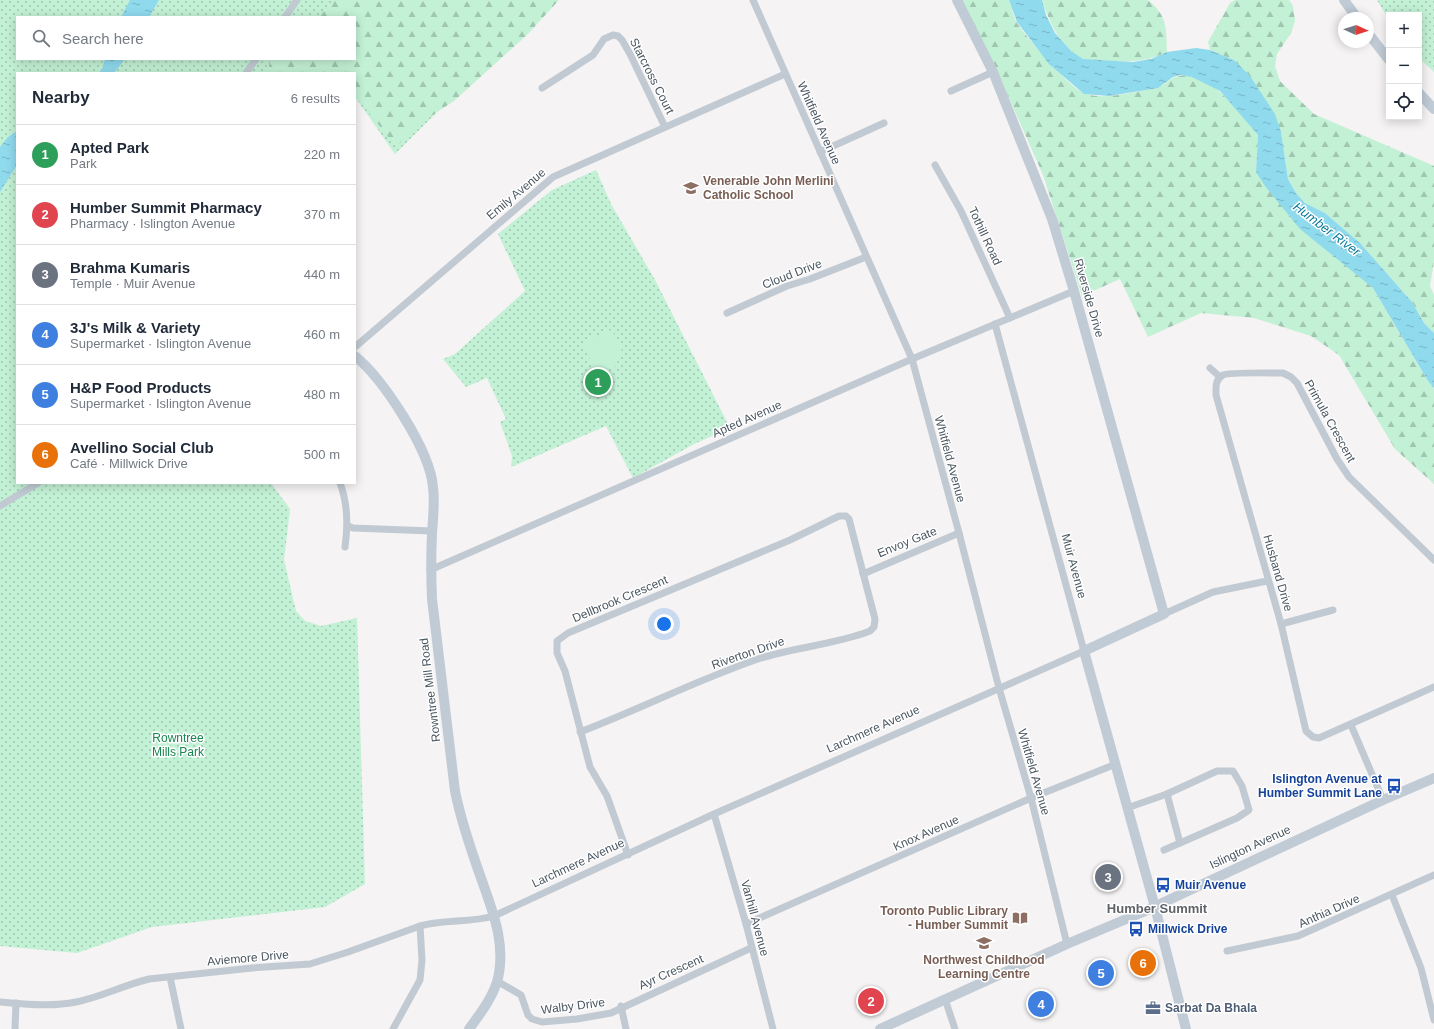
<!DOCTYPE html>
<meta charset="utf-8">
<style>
:root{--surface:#fff;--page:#f6f6f7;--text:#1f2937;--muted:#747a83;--line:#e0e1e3;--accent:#b45309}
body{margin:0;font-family:Helvetica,sans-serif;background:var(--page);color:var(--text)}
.controls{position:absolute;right:12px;top:12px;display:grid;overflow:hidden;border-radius:0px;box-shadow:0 2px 10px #0003}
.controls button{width:36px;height:36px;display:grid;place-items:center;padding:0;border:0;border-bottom:1px solid var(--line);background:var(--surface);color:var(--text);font:20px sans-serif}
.compass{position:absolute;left:1338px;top:12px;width:36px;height:36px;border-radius:50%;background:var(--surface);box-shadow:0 2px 10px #0003;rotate:93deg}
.you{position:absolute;left:664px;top:624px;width:14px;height:14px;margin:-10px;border:3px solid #fff;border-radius:50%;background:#1a73e8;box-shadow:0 0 0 6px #1a73e833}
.badge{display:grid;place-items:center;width:26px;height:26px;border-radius:50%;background:var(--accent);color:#fff;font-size:13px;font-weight:700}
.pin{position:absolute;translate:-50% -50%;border:2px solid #fff;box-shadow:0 1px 4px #0006}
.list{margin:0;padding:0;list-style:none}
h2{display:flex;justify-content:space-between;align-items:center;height:52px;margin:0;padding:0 16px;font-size:17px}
h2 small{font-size:13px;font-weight:400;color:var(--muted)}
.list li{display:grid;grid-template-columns:26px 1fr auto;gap:12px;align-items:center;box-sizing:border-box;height:60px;padding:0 16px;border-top:1px solid var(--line)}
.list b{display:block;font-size:15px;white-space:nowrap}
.list p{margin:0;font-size:13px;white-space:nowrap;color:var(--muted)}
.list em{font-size:13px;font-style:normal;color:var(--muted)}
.icon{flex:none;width:22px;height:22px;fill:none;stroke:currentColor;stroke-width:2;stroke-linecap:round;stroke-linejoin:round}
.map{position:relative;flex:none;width:1434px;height:1029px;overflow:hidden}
.search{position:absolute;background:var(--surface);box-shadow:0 2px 10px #0003;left:16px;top:16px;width:340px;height:44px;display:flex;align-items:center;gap:10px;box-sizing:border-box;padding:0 14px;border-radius:0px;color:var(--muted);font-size:15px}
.panel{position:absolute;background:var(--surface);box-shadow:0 2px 10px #0003;left:16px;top:72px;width:340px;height:412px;border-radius:0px}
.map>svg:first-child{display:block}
</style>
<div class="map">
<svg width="1434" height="1029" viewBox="0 0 1434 1029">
<defs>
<pattern id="grass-dots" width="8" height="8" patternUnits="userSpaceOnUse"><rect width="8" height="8" fill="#c3f1d5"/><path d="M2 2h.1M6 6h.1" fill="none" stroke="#a0c6b0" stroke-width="1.8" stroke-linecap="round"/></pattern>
<pattern id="forest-firs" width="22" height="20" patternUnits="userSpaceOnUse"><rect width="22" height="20" fill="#c3f1d5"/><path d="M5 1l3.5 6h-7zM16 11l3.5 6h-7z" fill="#a0c6b0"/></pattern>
<pattern id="water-ripples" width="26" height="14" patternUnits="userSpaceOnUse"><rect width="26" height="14" fill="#90daee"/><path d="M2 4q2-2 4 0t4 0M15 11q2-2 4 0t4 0" fill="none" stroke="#78b4c4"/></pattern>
</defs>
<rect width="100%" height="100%" fill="#f5f3f3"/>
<g fill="url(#grass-dots)" fill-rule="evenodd">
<path d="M 0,0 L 550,0 L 395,154 L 355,97 L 355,73 L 17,73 L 17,483 L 271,483 L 290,509 L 284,560 L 296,611 L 305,621 L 321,626 L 357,618 L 365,884 L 325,907 L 152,927 L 77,953 L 0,946 ZM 17,17 L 355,17 L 355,59 L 17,59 Z"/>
<polygon points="1377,0 1434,0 1434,72 1419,58 1419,15 1389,15 1389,20"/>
<polygon points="596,170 611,204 655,280 730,428 694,444 633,478 606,426 511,467 512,456 500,422 506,419 487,378 466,387 443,359 455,354 525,291 498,234 552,190"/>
</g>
<g fill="url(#forest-firs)">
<polygon points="333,0 559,0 527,35 454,101 420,123 396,147 355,95 355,73 268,73 270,59 355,59 355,17 319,17"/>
<path d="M 962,0 L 1009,0 C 1012,7 1013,16 1017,23 C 1027,38 1070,89 1086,94 C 1108,100 1133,92 1155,88 C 1170,85 1169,73 1190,76 C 1218,81 1241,115 1258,135 L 1256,172 L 1373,288 L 1428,381 L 1434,388 L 1434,484 L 1395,449 L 1339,355 L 1311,336 L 1254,318 L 1201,313 L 1148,337 L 1120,279 L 1082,296 L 1043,175 L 995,66 Z"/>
<path d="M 1042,0 L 1148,0 C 1168,16 1166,29 1167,52 C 1148,61 1133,62 1113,61 C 1104,60 1091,62 1083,59 C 1062,51 1048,19 1042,0 Z"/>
<polygon points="1235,0 1289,0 1293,6 1295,21 1291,33 1277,54 1275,66 1280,81 1314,114 1434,166 1434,262 1430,286 1434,295 1434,333 1424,323 1412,302 1360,243 1325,213 1305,203 1296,193 1288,179 1281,132 1234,60 1210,50 1208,42 1230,3"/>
</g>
<path fill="#c3f1d5" d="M 611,330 C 623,346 626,352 613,368 L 596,370 L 583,346 L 585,341 Z"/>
<g fill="url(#water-ripples)">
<polygon points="130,0 159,0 149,17 121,17"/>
<polygon points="1009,0 1042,0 1046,15 1055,33 1071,51 1083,59 1133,62 1151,59 1167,52 1196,48 1210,50 1234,60 1250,76 1275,114 1281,132 1288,179 1296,193 1305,203 1325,213 1360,243 1412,302 1424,323 1434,333 1434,388 1428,381 1373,288 1300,229 1265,186 1256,172 1258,135 1220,91 1192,77 1180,75 1173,77 1158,88 1109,96 1084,94 1049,64 1017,22"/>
<polygon points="105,59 125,59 114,73 99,73 102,69"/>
<polygon points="17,131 17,165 0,192 0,147 8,137"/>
</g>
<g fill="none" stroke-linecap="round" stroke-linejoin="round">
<g stroke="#c1cad2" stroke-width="7">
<polyline points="753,0 912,359 959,533 999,688 1031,798 1067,944"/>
<polyline points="285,17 297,0"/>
<polyline points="246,73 256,59"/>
<polyline points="542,88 593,55 604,39 613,35 618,36 622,40 630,54 665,127"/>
<polyline points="951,91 993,72"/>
<polyline points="820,152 884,123"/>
<polyline points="935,165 961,211 1010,318"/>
<polyline points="727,313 787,286 810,279 866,257"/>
<polyline points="355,347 553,177 785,74"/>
<polyline points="1210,368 1220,377"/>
<path d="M 340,483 C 348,504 348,526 345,547"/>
<polyline points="0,506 38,483"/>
<polyline points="348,526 353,528 432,531"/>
<path d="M 1434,560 L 1349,477 L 1337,459 L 1297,383 L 1291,377 L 1283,373 C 1273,373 1228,372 1223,375 C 1215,379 1216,387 1216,395 L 1281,624 L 1306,731 L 1313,737 L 1319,738 L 1434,687"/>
<polyline points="430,570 912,359 1074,291"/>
<polyline points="863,574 959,533"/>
<polyline points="1164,614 1213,592 1267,581"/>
<polyline points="1281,624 1333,610"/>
<polyline points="1351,725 1383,800"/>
<path d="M 580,732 C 640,709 697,680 758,659 C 794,647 834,645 870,631 L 874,627 L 875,619 L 849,519 L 846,516 L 839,516 L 790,540 L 568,633 L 557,641 L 557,653 L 565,671 L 590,767 L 607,796 L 628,855"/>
<polyline points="1167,794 1180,843"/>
<polyline points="1127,808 1167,794 1217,771 1233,771 1242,786 1249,810 1237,818 1164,850"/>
<polyline points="714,814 746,924 773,1029"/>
<polyline points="1392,895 1421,968 1434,1020"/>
<polyline points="746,924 1031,798 1116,764"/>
<polyline points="1227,951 1298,936 1434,875"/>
<polyline points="170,977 181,1029"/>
<polyline points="497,981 521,995 528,1015 532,1019 542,1022 577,1019 611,1013 751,948"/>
<polyline points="945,999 955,1029"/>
<path d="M 0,1002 C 25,1004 51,1007 76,1002 C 101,997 124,985 149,979 L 252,968 L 310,964 L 348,952 L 420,926 C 444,919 470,923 494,916 L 714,814 L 1084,651 L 995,324"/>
<polyline points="621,1006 626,1029"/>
<polyline points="15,1029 16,1003"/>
<polyline points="393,1029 420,980 422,960 420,926"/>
</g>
<g stroke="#c1cbd6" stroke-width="10">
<polyline points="957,0 993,72 1052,219 1074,291 1164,614 1084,651 1155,907 1186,1029"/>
<polyline points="1344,0 1357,18"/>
<polyline points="1368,33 1389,60"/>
<polyline points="1419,93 1434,109"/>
<path d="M 355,356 C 383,379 430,450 433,487 C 435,502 433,518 432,533 C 431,555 431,577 432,599 L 455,791 C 461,821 471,850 481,878 C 493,912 507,946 497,982 C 491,1000 480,1014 469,1029"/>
<polyline points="880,1029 1067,944 1143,912 1383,800 1434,778"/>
</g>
</g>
<defs>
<g id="school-bare" transform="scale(1.2)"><path d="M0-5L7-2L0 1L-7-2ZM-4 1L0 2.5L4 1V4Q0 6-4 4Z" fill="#8d6e63" stroke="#fff" stroke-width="2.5" paint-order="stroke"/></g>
<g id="bus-bare" transform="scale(1.2)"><path d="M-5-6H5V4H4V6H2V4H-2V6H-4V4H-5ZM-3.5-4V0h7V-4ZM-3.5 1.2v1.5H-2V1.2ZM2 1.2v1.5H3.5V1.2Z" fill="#1a4fb4" stroke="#fff" stroke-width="2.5" paint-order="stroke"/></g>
<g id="library-bare" transform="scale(1.2)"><path d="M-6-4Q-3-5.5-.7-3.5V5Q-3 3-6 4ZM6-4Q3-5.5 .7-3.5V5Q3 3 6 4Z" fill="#8d6e63" stroke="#fff" stroke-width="2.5" paint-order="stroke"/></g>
<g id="office-bare" transform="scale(1.2)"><path d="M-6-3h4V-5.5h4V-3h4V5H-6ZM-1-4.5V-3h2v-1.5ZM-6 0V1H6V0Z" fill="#5c6f8a" stroke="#fff" stroke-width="2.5" paint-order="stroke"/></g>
</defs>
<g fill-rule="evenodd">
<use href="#school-bare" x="691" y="188"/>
<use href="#bus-bare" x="1394" y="786"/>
<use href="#bus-bare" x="1163" y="885"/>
<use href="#library-bare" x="1020" y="918"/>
<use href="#bus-bare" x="1136" y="929"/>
<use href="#school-bare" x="984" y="943"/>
<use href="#office-bare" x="1153" y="1008"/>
</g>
<g text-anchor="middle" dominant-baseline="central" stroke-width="3" stroke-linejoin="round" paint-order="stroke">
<g font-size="12" fill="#4a5661" stroke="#fff">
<text transform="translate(652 76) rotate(63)">Starcross Court</text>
<text transform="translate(819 123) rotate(66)">Whitfield Avenue</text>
<text transform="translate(516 194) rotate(-40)">Emily Avenue</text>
<text transform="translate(985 236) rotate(65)">Tothill Road</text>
<text transform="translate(792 274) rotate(-21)">Cloud Drive</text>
<text transform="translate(1089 298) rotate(74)">Riverside Drive</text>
<text transform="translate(747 419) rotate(-24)">Apted Avenue</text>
<text transform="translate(1330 421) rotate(61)">Primula Crescent</text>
<text transform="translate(950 459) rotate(75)">Whitfield Avenue</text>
<text transform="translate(907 542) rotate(-22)">Envoy Gate</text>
<text transform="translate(1074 566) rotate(75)">Muir Avenue</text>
<text transform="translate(1278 573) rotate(74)">Husband Drive</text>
<text transform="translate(620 599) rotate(-23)">Dellbrook Crescent</text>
<text transform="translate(748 653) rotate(-19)">Riverton Drive</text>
<text transform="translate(430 690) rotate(-97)">Rowntree Mill Road</text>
<text transform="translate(873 729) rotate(-24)">Larchmere Avenue</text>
<text transform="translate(1034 772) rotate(74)">Whitfield Avenue</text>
<text transform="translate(926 833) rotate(-24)">Knox Avenue</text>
<text transform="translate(1250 847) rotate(-25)">Islington Avenue</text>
<text transform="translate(578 863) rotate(-25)">Larchmere Avenue</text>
<text transform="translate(1329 911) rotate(-24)">Anthia Drive</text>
<text transform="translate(755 918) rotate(75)">Vanhill Avenue</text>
<text transform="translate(248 958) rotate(-5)">Aviemore Drive</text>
<text transform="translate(671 972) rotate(-24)">Ayr Crescent</text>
<text transform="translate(573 1006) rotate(-7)">Walby Drive</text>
</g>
<g font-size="12" font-weight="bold" fill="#785e54" stroke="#fff" text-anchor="start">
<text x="703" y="181">Venerable John Merlini<tspan x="703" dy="14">Catholic School</tspan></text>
<text x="1008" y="911" text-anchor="end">Toronto Public Library<tspan x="1008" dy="14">- Humber Summit</tspan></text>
<text x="984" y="960" text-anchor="middle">Northwest Childhood<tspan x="984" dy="14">Learning Centre</tspan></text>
</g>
<g font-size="12" fill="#17864f" stroke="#fff">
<text x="178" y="738">Rowntree<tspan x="178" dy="14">Mills Park</tspan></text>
</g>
<g font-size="12" font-weight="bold" fill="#164399" stroke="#fff" text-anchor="start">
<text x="1382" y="779" text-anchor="end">Islington Avenue at<tspan x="1382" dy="14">Humber Summit Lane</tspan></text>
<text x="1175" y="885">Muir Avenue</text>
<text x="1148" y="929">Millwick Drive</text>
</g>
<g font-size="12" font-weight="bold" fill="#4e5e75" stroke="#fff" text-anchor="start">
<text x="1165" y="1008">Sarbat Da Bhala</text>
</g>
<g font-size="13" font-style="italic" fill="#0c7c9b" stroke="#fff">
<text transform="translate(1327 229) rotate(37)">Humber River</text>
</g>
<g font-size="13" font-weight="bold" fill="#5f6368" stroke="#fff">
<text x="1157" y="908">Humber Summit</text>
</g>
</g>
</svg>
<div class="controls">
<button>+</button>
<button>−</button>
<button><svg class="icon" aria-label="locate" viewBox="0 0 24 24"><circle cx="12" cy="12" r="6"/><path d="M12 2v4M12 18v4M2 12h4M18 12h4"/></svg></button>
</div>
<svg class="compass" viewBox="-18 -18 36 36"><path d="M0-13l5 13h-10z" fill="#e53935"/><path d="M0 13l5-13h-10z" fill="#747a83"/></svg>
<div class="you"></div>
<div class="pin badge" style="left:598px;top:382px;background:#2e9e5b">1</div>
<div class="pin badge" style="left:871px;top:1001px;background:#e0444e">2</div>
<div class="pin badge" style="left:1108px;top:877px;background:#6b7280">3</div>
<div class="pin badge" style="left:1041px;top:1004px;background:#3f7fe0">4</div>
<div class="pin badge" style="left:1101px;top:973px;background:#3f7fe0">5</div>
<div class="pin badge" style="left:1143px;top:963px;background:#e8710a">6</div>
<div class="search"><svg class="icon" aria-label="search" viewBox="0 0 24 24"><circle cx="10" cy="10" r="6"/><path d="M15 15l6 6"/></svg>Search here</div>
<section class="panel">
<h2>Nearby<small>6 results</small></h2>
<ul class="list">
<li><span class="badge" style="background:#2e9e5b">1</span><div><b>Apted Park</b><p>Park</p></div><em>220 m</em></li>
<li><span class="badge" style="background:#e0444e">2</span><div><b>Humber Summit Pharmacy</b><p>Pharmacy · Islington Avenue</p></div><em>370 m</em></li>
<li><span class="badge" style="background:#6b7280">3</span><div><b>Brahma Kumaris</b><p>Temple · Muir Avenue</p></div><em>440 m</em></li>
<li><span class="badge" style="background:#3f7fe0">4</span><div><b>3J's Milk &amp; Variety</b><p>Supermarket · Islington Avenue</p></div><em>460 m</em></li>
<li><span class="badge" style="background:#3f7fe0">5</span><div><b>H&amp;P Food Products</b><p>Supermarket · Islington Avenue</p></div><em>480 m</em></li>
<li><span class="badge" style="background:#e8710a">6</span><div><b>Avellino Social Club</b><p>Café · Millwick Drive</p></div><em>500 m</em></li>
</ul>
</section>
</div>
